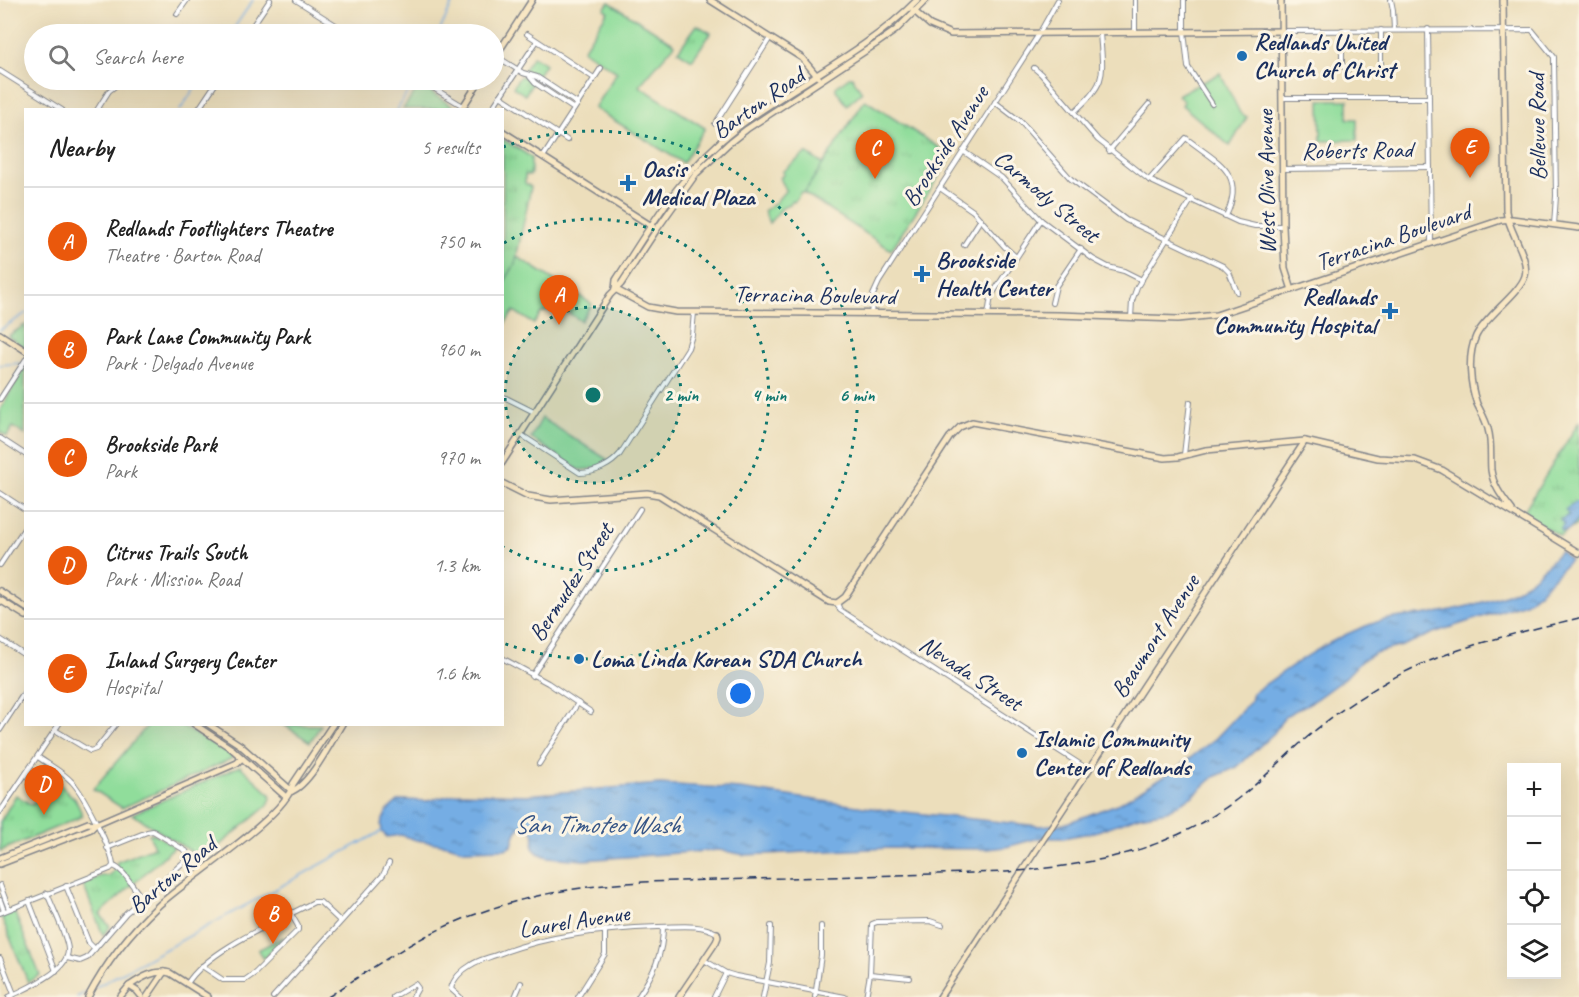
<!DOCTYPE html>
<meta charset="utf-8">
<style>
:root{--surface:#fff;--page:#f2f2f2;--text:#222;--muted:#767676;--line:#e0e0e0;--accent:#ea580c}
body{margin:0;font-family:Caveat,sans-serif;background:var(--page);color:var(--text)}
.controls{position:absolute;right:18px;bottom:18px;display:grid;overflow:hidden;border-radius:0px;box-shadow:0 6px 24px #0002}
.controls button{width:54px;height:54px;display:grid;place-items:center;padding:0;border:0;border-bottom:2px solid var(--line);background:var(--surface);color:var(--text);font:30px sans-serif}
.you{position:absolute;left:741px;top:694px;width:21px;height:21px;margin:-15px;border:4px solid #fff;border-radius:50%;background:#1a73e8;box-shadow:0 0 0 9px #1a73e833}
.badge{display:grid;place-items:center;width:39px;height:39px;border-radius:50%;background:var(--accent);color:#fff;font-size:20px;font-weight:700}
.pin{position:absolute;translate:-50% -50px;filter:drop-shadow(0 2px 3px #0008)}
.pin::after{content:'';position:absolute;top:32px;width:21px;height:18px;background:inherit;clip-path:polygon(0 0,100% 0,50% 100%)}
.list{margin:0;padding:0;list-style:none}
h2{display:flex;justify-content:space-between;align-items:center;height:78px;margin:0;padding:0 24px;font-size:26px}
h2 small{font-size:20px;font-weight:400;color:var(--muted)}
.list li{display:grid;grid-template-columns:39px 1fr auto;gap:18px;align-items:center;box-sizing:border-box;height:108px;padding:0 24px;border-top:2px solid var(--line)}
.list b{display:block;font-size:22px;white-space:nowrap}
.list p{margin:0;font-size:20px;white-space:nowrap;color:var(--muted)}
.list em{font-size:20px;font-style:normal;color:var(--muted)}
.icon{flex:none;width:33px;height:33px;fill:none;stroke:currentColor;stroke-width:2;stroke-linecap:round;stroke-linejoin:round}
.map{position:relative;flex:none;width:1579px;height:997px;overflow:hidden}
.search{position:absolute;background:var(--surface);box-shadow:0 6px 24px #0002;left:24px;top:24px;width:480px;height:66px;display:flex;align-items:center;gap:15px;box-sizing:border-box;padding:0 21px;border-radius:33px;color:var(--muted);font-size:22px}
.panel{position:absolute;background:var(--surface);box-shadow:0 6px 24px #0002;left:24px;top:108px;width:480px;height:618px;border-radius:0px}
.map>svg:first-child{display:block}
</style>
<div class="map">
<svg width="1579" height="997" viewBox="0 0 1579 997">
<defs>
<pattern id="park-tufts" width="24" height="20" patternUnits="userSpaceOnUse" patternTransform="scale(1.5)"><rect width="24" height="20" fill="#90dd9b"/><path d="M3 7l-1-3M5 7V3M7 7l1-3M15 17l-1-3M17 17v-4M19 17l1-3" fill="none" stroke="#7cbe88"/></pattern>
<pattern id="water-ripples" width="26" height="14" patternUnits="userSpaceOnUse" patternTransform="scale(1.5)"><rect width="26" height="14" fill="#75ade4"/><path d="M2 4q2-2 4 0t4 0M15 11q2-2 4 0t4 0" fill="none" stroke="#5f8dbc"/></pattern>
</defs>
<rect width="100%" height="100%" fill="#fcf5e5"/>
<filter id="ink" filterUnits="userSpaceOnUse"><feTurbulence type="fractalNoise" baseFrequency=".0167" numOctaves="2"/><feDisplacementMap in="SourceGraphic" scale="12" xChannelSelector="R" yChannelSelector="G"/><feConvolveMatrix kernelMatrix="1 2 1 2 8 2 1 2 1" color-interpolation-filters="sRGB"/></filter>
<filter id="wash" filterUnits="userSpaceOnUse"><feTurbulence type="fractalNoise" baseFrequency=".008" numOctaves="4" result="noise"/><feDisplacementMap in="SourceGraphic" scale="24" xChannelSelector="R" yChannelSelector="G"/><feGaussianBlur stdDeviation="1.35" result="paint"/><feColorMatrix in="noise" values="0 0 0 0 0 0 0 0 0 0 0 0 0 0 0 0 0 1.4 0 .05"/><feComposite in="paint" operator="in"/></filter>
<g filter="url(#wash)">
<rect width="100%" height="100%" fill="#ecdebb"/>
<g fill="#90dd9b" stroke="#56867c" stroke-width="1.5">
<polygon points="609,2 675,44 639,86 705,128 683,163 594,108 617,72 583,50 608,11 604,9"/>
<path d="M 1220,73 L 1240,113 L 1247,117 L 1230,146 L 1182,105 L 1184,102 L 1178,95 C 1192,86 1206,82 1220,73 Z"/>
<polygon points="849,77 852,77 862,92 847,105 836,90 836,87"/>
<polygon points="420,85 452,106 453,109 403,109"/>
<polygon points="1320,100 1348,100 1348,119 1357,119 1357,140 1321,141"/>
<polygon points="806,153 823,164 804,193 801,192 794,202 792,201 790,204 784,206 769,223 764,211 775,203 786,190 780,178 784,174 782,172"/>
<polygon points="516,256 592,304 581,321 560,307 541,313 534,324 514,311 503,326 503,284 513,267"/>
<polygon points="25,325 25,348 8,336"/>
<polygon points="25,366 25,435 13,427 7,436 0,432 0,410"/>
<path d="M 542,418 L 543,419 L 608,460 C 601,467 588,471 578,469 L 531,438 Z"/>
<polygon points="148,725 179,725 231,754 232,757 231,759 122,808 93,789"/>
<polygon points="284,725 321,725 310,742"/>
<polygon points="240,766 270,794 271,798 268,805 203,859 132,814"/>
</g>
<g fill="url(#park-tufts)" stroke="#56867c" stroke-width="1.5">
<polygon points="697,25 711,33 692,60 678,51"/>
<polygon points="533,56 545,64 538,75 523,71"/>
<polygon points="520,76 528,78 532,84 525,95 513,87"/>
<polygon points="865,100 952,156 891,250 804,193"/>
<polygon points="503,139 531,157 531,175 525,175 525,183 531,187 515,264 503,284"/>
<polygon points="1579,422 1579,523 1560,536 1522,514"/>
<polygon points="54,779 75,799 83,816 0,851 0,822 16,795 32,805 48,788"/>
<polygon points="149,834 155,834 174,847 100,914 110,927 103,935 83,884 101,876 109,876 116,869 117,862 154,847"/>
<polygon points="14,911 40,975 28,982 1,916"/>
<polygon points="283,937 283,938 263,959 258,950"/>
</g>
<g fill="url(#water-ripples)" stroke="#486ea1" stroke-width="1.5">
<polygon points="1575,502 1579,502 1579,518 1568,531 1561,532 1560,530 1564,524 1560,520 1569,515 1565,510"/>
<path d="M 1560,551 L 1570,560 L 1539,592 L 1525,603 L 1436,632 L 1402,646 L 1375,653 L 1361,661 L 1345,678 L 1313,701 L 1285,716 L 1274,733 L 1237,767 L 1214,777 L 1193,796 L 1167,811 L 1139,816 L 1095,832 L 1063,838 L 1039,838 L 1006,847 L 987,849 L 891,848 L 745,855 L 719,850 L 584,860 L 548,857 L 538,853 L 533,848 C 534,836 536,831 525,825 C 515,829 514,836 512,846 L 505,849 L 464,850 L 448,845 L 416,840 L 401,835 L 387,837 L 382,832 L 381,824 L 387,811 L 398,801 L 405,800 L 427,801 L 460,793 L 526,795 L 660,784 L 740,789 L 885,810 L 1039,826 L 1064,824 L 1120,803 L 1176,769 L 1216,738 L 1251,701 L 1253,693 C 1291,666 1331,637 1377,622 C 1396,616 1416,616 1436,613 C 1454,610 1500,599 1516,590 C 1533,580 1547,566 1560,551 Z"/>
</g>
<g fill="none" stroke-linecap="round" stroke-linejoin="round">
<g stroke="#75ade4" stroke-width="1.5">
<polyline points="230,34 253,0"/>
<polyline points="438,34 454,0"/>
<polyline points="180,110 200,80"/>
<polyline points="397,110 415,80"/>
<polyline points="0,330 26,313"/>
<polyline points="0,365 21,363"/>
<polyline points="96,987 382,831"/>
<polyline points="77,997 89,990"/>
</g>
</g>
</g>
<g filter="url(#ink)">
<g fill="none" stroke-linecap="round" stroke-linejoin="round">
<g stroke="#84868c" stroke-width="6">
<g id="street">
<polyline points="296,0 350,34"/>
<polyline points="1135,0 1135,31"/>
<polyline points="1184,0 1184,31 1188,67 1212,104"/>
<polyline points="1391,0 1393,10 1394,30"/>
<polyline points="177,14 187,0"/>
<polyline points="1428,29 1431,243"/>
<polyline points="1342,30 1342,64 1347,71"/>
<polyline points="1381,30 1381,75"/>
<polyline points="1282,31 1532,30 1554,57 1554,61 1556,196 1554,225"/>
<polyline points="247,34 270,0"/>
<polyline points="527,34 594,78"/>
<polyline points="496,56 523,73 537,77 578,104"/>
<polyline points="1034,68 1041,74 1098,140 1149,180 1238,222 1255,226 1283,226"/>
<polyline points="0,71 62,110"/>
<polyline points="530,77 535,83 574,109"/>
<polyline points="420,80 463,106"/>
<polyline points="500,96 567,140"/>
<polyline points="1283,98 1429,98"/>
<polyline points="995,102 1021,122 1071,179 1126,220 1223,266 1229,272 1237,292"/>
<polyline points="493,107 537,41"/>
<polyline points="97,110 109,91 118,84"/>
<polyline points="198,110 218,80"/>
<path d="M 1074,112 C 1108,82 1103,75 1100,33"/>
<polyline points="715,124 770,38"/>
<polyline points="963,151 1002,178 1041,220 1093,259 1108,267 1124,271 1142,280"/>
<polyline points="1109,151 1149,104"/>
<polyline points="543,157 601,68"/>
<polyline points="1283,169 1430,167"/>
<path d="M 1149,180 L 1186,138 C 1216,162 1247,172 1226,216"/>
<polyline points="940,188 973,211 1005,247 1016,257"/>
<polyline points="964,245 981,219"/>
<polyline points="1052,303 1056,286 1081,249"/>
<polyline points="871,314 873,295 879,282 1039,34 1058,0"/>
<polyline points="988,315 991,296 1041,220"/>
<polyline points="1131,318 1132,301 1137,287 1192,199"/>
<polyline points="502,396 534,412"/>
<polyline points="0,399 26,359"/>
<path d="M 520,434 L 580,473 C 595,473 611,465 620,454 L 688,348 L 692,335 L 694,312"/>
<polyline points="0,438 26,455"/>
<polyline points="1184,455 1190,402"/>
<polyline points="0,493 26,510"/>
<polyline points="0,565 26,526"/>
<polyline points="837,603 840,610 1089,770"/>
<polyline points="0,639 26,656"/>
<polyline points="502,658 548,683 591,712"/>
<polyline points="532,676 640,509"/>
<polyline points="0,730 26,690"/>
<polyline points="55,730 90,751 96,749 116,724"/>
<path d="M 38,757 C 49,765 63,772 72,782 C 83,793 113,852 113,866"/>
<polyline points="539,764 578,703"/>
<polyline points="0,812 59,724"/>
<path d="M 113,866 C 124,869 133,888 142,898"/>
<polyline points="0,885 9,909"/>
<polyline points="66,886 89,943 95,949"/>
<polyline points="0,900 4,911"/>
<polyline points="29,901 56,971"/>
<polyline points="0,913 110,869 113,866"/>
<polyline points="0,958 14,994"/>
<polyline points="67,958 80,961 87,958 126,913 186,860 188,855 186,851 153,831 147,832 107,848"/>
<polyline points="704,960 726,973 736,976 845,997"/>
<polyline points="202,966 223,980 245,980 255,973 298,930 298,926 291,914"/>
<polyline points="870,974 910,978"/>
<path d="M 187,984 C 207,950 278,921 314,902 L 320,902 L 340,921"/>
<path d="M 9,997 C 26,988 68,972 68,950 C 68,937 52,907 47,893"/>
<polyline points="273,997 383,875 389,863"/>
<polyline points="393,997 415,984 418,988 413,997"/>
<path d="M 460,997 L 451,989 C 453,979 462,970 471,965 C 478,960 488,958 496,955 C 548,935 603,929 658,927 C 678,927 699,923 717,933"/>
<polyline points="515,997 521,983"/>
<polyline points="578,997 605,954 605,930"/>
<path d="M 638,997 C 653,974 663,955 663,927"/>
<polyline points="714,997 726,973"/>
<polyline points="763,997 770,963 771,926"/>
<polyline points="815,997 821,955 821,926"/>
<polyline points="866,997 870,974 872,924 877,922 930,921 942,925"/>
</g>
</g>
<g stroke="#84868c" stroke-width="8">
<g id="secondary">
<polyline points="710,0 802,58 818,77"/>
<polyline points="1281,0 1283,226 1285,268 1292,290"/>
<path d="M 1503,0 L 1506,211 C 1508,230 1530,258 1525,276 C 1520,293 1485,317 1476,336 C 1467,356 1470,384 1477,404 C 1481,412 1486,420 1488,429 C 1492,442 1490,457 1491,470 C 1493,486 1503,498 1512,510"/>
<polyline points="913,10 930,25 951,34 1282,31"/>
<polyline points="494,59 532,0"/>
<polyline points="461,110 480,80"/>
<polyline points="502,131 653,227"/>
<polyline points="615,289 648,307 676,312 1058,315 1178,319 1216,315 1501,220 1512,219 1579,228"/>
<path d="M 615,289 L 616,280 C 652,224 684,168 738,127 C 796,83 865,53 917,0"/>
<polyline points="0,334 26,351"/>
<polyline points="502,463 610,295 621,284 657,229 696,174 728,144 747,129 876,44 896,30 926,0"/>
<polyline points="502,483 528,496 551,500 647,493 659,495 829,602 837,603 845,597 950,437 960,427 972,422 1165,458 1178,457 1206,450 1305,441 1378,458 1415,460 1442,470 1579,553"/>
<polyline points="0,591 26,608"/>
<polyline points="0,600 26,616"/>
<polyline points="194,724 232,749 286,797"/>
<polyline points="208,724 240,745 292,791"/>
<path d="M 292,791 C 310,784 331,742 342,724"/>
<polyline points="0,858 88,823 96,824"/>
<polyline points="0,864 91,829 96,824 237,763 242,758"/>
<polyline points="996,911 1305,441"/>
<path d="M 129,986 C 141,978 155,969 170,973 L 208,997"/>
<path d="M 88,997 C 106,963 130,932 158,906 C 186,879 286,817 293,784 L 333,724"/>
<polyline points="120,997 129,986 137,991 142,997"/>
<polyline points="147,997 164,972"/>
<polyline points="679,997 716,942 718,937 717,933"/>
<polyline points="940,997 997,910"/>
</g>
</g>
<use href="#street" stroke="#fff" stroke-width="4"/>
<use href="#secondary" stroke="#f9e7c3" stroke-width="5"/>
<path stroke="#1b2f5e" stroke-width="1.5" stroke-dasharray="9 4.5" stroke-linecap="butt" d="M 328,997 C 360,976 392,954 426,936 C 494,901 567,886 643,882 L 1006,872 C 1093,865 1169,852 1240,797 C 1265,778 1287,754 1311,734 C 1334,714 1360,697 1386,682 C 1446,648 1513,634 1579,618"/>
</g>
</g>
<circle cx="593" cy="395" r="88" fill="#0f766e" fill-opacity=".12"/>
<g fill="none" stroke="#0f766e" stroke-width="3" stroke-dasharray="3 6">
<circle cx="593" cy="395" r="88"/>
<path d="M504 243A176 176 0 1 1 504 547"/>
<path d="M503 147A264 264 0 1 1 503 643"/>
</g>
<g fill="#1f6fb2" stroke="#fcf5e5" stroke-width="2">
<circle cx="1242" cy="56" r="6"/>
<path d="M625 174h6v6h6v6h-6v6h-6v-6h-6v-6h6z"/>
<path d="M919 265h6v6h6v6h-6v6h-6v-6h-6v-6h6z"/>
<path d="M1387 302h6v6h6v6h-6v6h-6v-6h-6v-6h6z"/>
<circle cx="579" cy="659" r="6"/>
<circle cx="1022" cy="753" r="6"/>
</g>
<g text-anchor="middle" dominant-baseline="central" stroke-width="6" stroke-linejoin="round" paint-order="stroke">
<g font-size="24" font-weight="bold" fill="#1b2f5e" stroke="#fcf5e5" text-anchor="start">
<text x="1254" y="42">Redlands United<tspan x="1254" dy="28">Church of Christ</tspan></text>
<text x="642" y="169">Oasis<tspan x="642" dy="28">Medical Plaza</tspan></text>
<text x="936" y="260">Brookside<tspan x="936" dy="28">Health Center</tspan></text>
<text x="1376" y="297" text-anchor="end">Redlands<tspan x="1376" dy="28">Community Hospital</tspan></text>
<text x="591" y="659">Loma Linda Korean SDA Church</text>
<text x="1034" y="739">Islamic Community<tspan x="1034" dy="28">Center of Redlands</tspan></text>
</g>
<g font-size="24" fill="#1b2f5e" stroke="#fcf5e5">
<text transform="translate(758 103) rotate(-35)">Barton Road</text>
<text transform="translate(1537 127) rotate(-91)">Bellevue Road</text>
<text transform="translate(945 146) rotate(-57)">Brookside Avenue</text>
<text transform="translate(1357 150) rotate(-1)">Roberts Road</text>
<text transform="translate(1266 182) rotate(-91)">West Olive Avenue</text>
<text transform="translate(1047 196) rotate(40)">Carmody Street</text>
<text transform="translate(1393 237) rotate(-19)">Terracina Boulevard</text>
<text transform="translate(815 295) rotate(1)">Terracina Boulevard</text>
<text transform="translate(571 582) rotate(-57)">Bermudez Street</text>
<text transform="translate(1155 636) rotate(-57)">Beaumont Avenue</text>
<text transform="translate(971 673) rotate(33)">Nevada Street</text>
<text transform="translate(172 875) rotate(-40)">Barton Road</text>
<text transform="translate(574 921) rotate(-9)">Laurel Avenue</text>
</g>
<g font-size="26" font-style="italic" fill="#365586" stroke="#fcf5e5">
<text x="597" y="824">San Timoteo Wash</text>
</g>
</g>
<circle cx="593" cy="395" r="9" fill="#0f766e" stroke="#fcf5e5" stroke-width="3"/>
<g font-size="18" text-anchor="middle" font-weight="bold" fill="#0f766e" stroke="#fcf5e5" stroke-width="6" stroke-linejoin="round" paint-order="stroke">
<text x="681" y="401">2 min</text>
<text x="769" y="401">4 min</text>
<text x="857" y="401">6 min</text>
</g>
</svg>
<div class="controls">
<button>+</button>
<button>−</button>
<button><svg class="icon" aria-label="locate" viewBox="0 0 24 24"><circle cx="12" cy="12" r="6"/><path d="M12 2v4M12 18v4M2 12h4M18 12h4"/></svg></button>
<button><svg class="icon" aria-label="layers" viewBox="0 0 24 24"><path d="M12 4l9 5-9 5-9-5zM3 14l9 5 9-5"/></svg></button>
</div>
<div class="you"></div>
<div class="pin badge" style="left:559px;top:325px">A</div>
<div class="pin badge" style="left:273px;top:944px">B</div>
<div class="pin badge" style="left:875px;top:179px">C</div>
<div class="pin badge" style="left:44px;top:815px">D</div>
<div class="pin badge" style="left:1470px;top:178px">E</div>
<div class="search"><svg class="icon" aria-label="search" viewBox="0 0 24 24"><circle cx="10" cy="10" r="6"/><path d="M15 15l6 6"/></svg>Search here</div>
<section class="panel">
<h2>Nearby<small>5 results</small></h2>
<ul class="list">
<li><span class="badge">A</span><div><b>Redlands Footlighters Theatre</b><p>Theatre · Barton Road</p></div><em>750 m</em></li>
<li><span class="badge">B</span><div><b>Park Lane Community Park</b><p>Park · Delgado Avenue</p></div><em>960 m</em></li>
<li><span class="badge">C</span><div><b>Brookside Park</b><p>Park</p></div><em>970 m</em></li>
<li><span class="badge">D</span><div><b>Citrus Trails South</b><p>Park · Mission Road</p></div><em>1.3 km</em></li>
<li><span class="badge">E</span><div><b>Inland Surgery Center</b><p>Hospital</p></div><em>1.6 km</em></li>
</ul>
</section>
</div>
